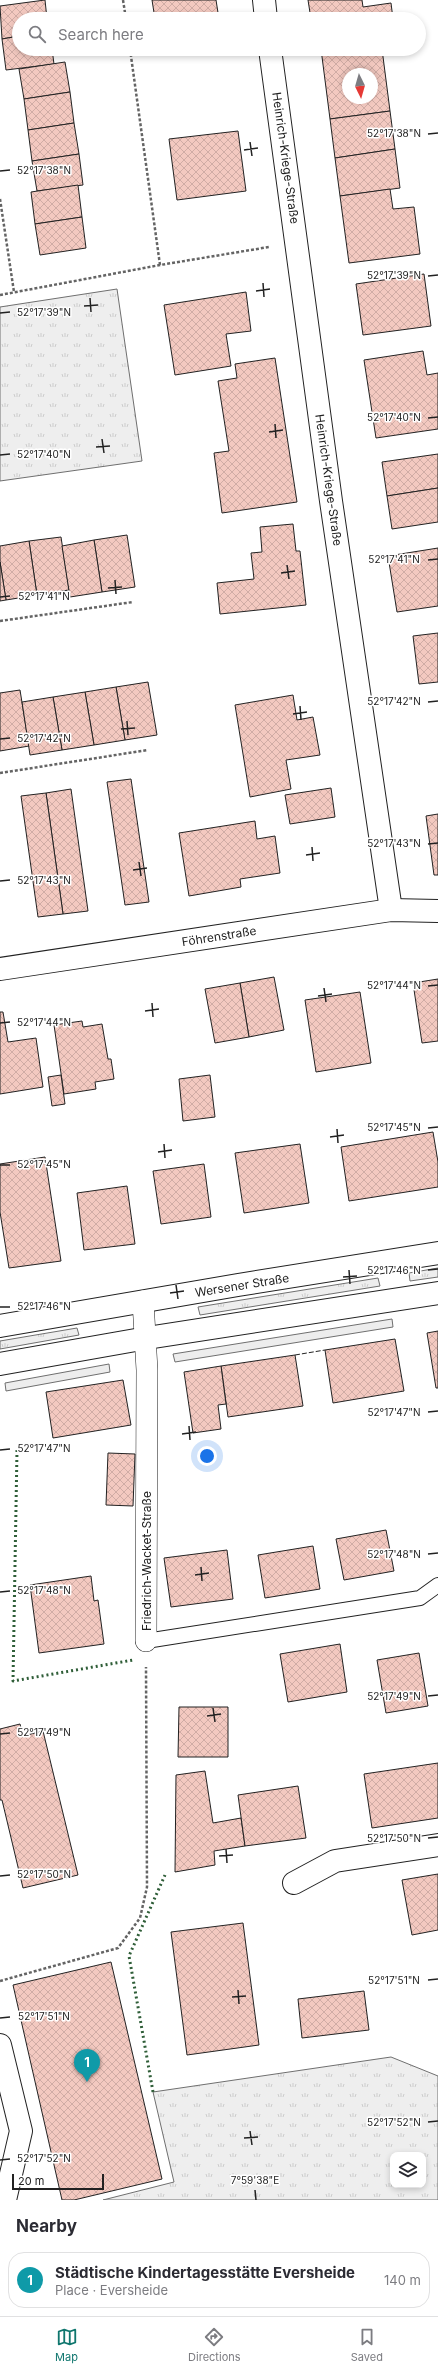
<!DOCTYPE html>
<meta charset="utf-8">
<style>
:root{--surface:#fff;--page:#f7f7f7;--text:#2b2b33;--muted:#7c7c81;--line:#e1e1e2;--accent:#0f766e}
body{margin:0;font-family:Inter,sans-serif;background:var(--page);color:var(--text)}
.controls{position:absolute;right:12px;bottom:12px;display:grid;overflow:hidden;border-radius:8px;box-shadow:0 2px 6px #0003}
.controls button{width:36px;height:36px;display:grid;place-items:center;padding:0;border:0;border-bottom:1px solid var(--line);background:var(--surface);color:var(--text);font:20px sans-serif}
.compass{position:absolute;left:342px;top:68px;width:36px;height:36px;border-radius:50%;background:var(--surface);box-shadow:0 2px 6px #0003;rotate:175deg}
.scale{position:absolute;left:12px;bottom:10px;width:92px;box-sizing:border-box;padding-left:4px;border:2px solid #222;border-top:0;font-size:11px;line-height:14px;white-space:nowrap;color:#222;-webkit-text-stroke:3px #fff;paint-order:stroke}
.you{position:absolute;left:207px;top:1456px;width:14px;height:14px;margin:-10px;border:3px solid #fff;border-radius:50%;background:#1a73e8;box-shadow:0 0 0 6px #1a73e833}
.badge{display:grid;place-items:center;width:26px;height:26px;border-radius:50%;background:var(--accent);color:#fff;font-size:13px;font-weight:700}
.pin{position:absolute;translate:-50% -33px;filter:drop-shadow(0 1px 2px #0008)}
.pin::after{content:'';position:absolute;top:21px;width:14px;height:12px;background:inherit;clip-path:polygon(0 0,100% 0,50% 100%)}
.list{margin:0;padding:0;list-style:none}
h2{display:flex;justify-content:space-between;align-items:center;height:52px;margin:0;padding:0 16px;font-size:17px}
h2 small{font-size:13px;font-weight:400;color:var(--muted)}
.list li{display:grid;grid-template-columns:26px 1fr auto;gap:12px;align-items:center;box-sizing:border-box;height:56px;margin:0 8px 8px;padding:0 8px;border:1px solid var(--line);border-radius:16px}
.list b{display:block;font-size:15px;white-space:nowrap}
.list p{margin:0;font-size:13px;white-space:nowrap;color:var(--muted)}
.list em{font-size:13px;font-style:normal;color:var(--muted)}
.icon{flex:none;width:22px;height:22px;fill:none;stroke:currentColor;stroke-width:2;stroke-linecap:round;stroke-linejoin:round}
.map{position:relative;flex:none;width:438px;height:2200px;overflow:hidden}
.search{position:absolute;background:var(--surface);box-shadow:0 2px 6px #0003;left:12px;right:12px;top:12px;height:44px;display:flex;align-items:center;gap:10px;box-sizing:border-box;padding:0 14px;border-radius:22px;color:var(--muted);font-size:15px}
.sheet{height:116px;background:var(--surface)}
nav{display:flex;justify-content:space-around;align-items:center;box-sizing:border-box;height:56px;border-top:1px solid var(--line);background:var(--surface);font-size:11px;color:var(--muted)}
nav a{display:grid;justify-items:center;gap:2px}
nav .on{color:var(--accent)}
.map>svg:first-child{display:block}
</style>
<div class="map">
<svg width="438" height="2200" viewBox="0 0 438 2200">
<defs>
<pattern id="grass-tufts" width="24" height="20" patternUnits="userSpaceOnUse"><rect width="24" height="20" fill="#eee"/><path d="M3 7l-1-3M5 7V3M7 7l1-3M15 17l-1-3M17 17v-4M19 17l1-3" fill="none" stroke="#ccc"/></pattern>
<pattern id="building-cross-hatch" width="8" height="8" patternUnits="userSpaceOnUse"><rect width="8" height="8" fill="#f3c9c0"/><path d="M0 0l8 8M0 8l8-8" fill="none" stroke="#d0aca5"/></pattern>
</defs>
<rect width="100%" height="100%" fill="#fff"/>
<g fill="url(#grass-tufts)" stroke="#6f6f6f" fill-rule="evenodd">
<polygon points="117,289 142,461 0,481 0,307"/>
<polygon points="438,1268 438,1277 410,1281 409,1273"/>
<polygon points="378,1278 380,1286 200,1315 198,1307"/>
<polygon points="77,1328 79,1335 0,1349 0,1341"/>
<path d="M 391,2057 L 438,2076 L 438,2200 L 103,2200 L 174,2182 L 153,2092 ZM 393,2155 L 423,2155 L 423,2185 L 393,2185 Z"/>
</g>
<g fill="#ededed" stroke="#6f6f6f">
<polygon points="392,1319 393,1327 175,1362 173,1354"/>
<polygon points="109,1364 110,1372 6,1391 5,1383"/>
</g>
<g fill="url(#building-cross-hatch)" stroke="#222" fill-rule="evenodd">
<polygon points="45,0 47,19 19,19 19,36 2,39 0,6"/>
<polygon points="152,0 216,0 219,19 155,19"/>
<polygon points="308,0 362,0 363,7 391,3 393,19 311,19"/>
<polygon points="19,36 19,49 52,49 54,64 6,70 2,39"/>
<polygon points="174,49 206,49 175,54"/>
<path d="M 321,49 L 382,49 L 390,111 L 330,119 ZM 348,74 L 372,74 L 372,98 L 348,98 Z"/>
<polygon points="65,62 70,92 24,99 19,69"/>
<polygon points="70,92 74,123 28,130 24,99"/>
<polygon points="390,111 395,149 335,158 330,119"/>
<polygon points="74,123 79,154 32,161 28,130"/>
<polygon points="238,131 246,191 177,200 169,139"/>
<polygon points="395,149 400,188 340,196 335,158"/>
<polygon points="79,154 83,185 37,191 32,161"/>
<polygon points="78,185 82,217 35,224 31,192"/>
<polygon points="390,189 393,209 414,207 420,254 349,263 340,196"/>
<polygon points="82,217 86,248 40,255 35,224"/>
<polygon points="424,274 431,326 363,335 356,284"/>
<polygon points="246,292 251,331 226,334 231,366 175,375 164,305"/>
<polygon points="423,351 427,375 438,373 438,429 376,438 364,360"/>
<polygon points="275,358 297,502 222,513 214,453 229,451 218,381 237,378 235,364"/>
<polygon points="438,454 438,488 387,496 382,462"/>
<polygon points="438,488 438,522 392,529 387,496"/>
<polygon points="293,524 296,551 300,551 306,605 220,614 217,583 254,579 251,553 262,552 260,527"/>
<polygon points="127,535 135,587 102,592 94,540"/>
<polygon points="61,537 69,590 37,595 29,541"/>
<polygon points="94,540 102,592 70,597 62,546"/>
<polygon points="29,541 37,595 6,600 0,562 0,546"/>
<polygon points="438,548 438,606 397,612 388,556"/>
<polygon points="0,562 6,600 0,601"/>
<polygon points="438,633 438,682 419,684 413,636"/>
<polygon points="148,682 157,735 125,740 116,687"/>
<polygon points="116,687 125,740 94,745 85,692"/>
<polygon points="20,690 29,746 0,751 0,693"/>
<polygon points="85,692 94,745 62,750 53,697"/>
<polygon points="293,695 297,720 313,717 320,755 286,760 291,789 250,797 235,705"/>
<polygon points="53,697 62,750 30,755 22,702"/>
<polygon points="131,779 149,902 125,905 107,782"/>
<polygon points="331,788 335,817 290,824 285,795"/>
<polygon points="71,789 88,911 63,914 46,793"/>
<polygon points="46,793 63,914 38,917 21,796"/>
<polygon points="438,814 438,875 434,875 426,816"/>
<polygon points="255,821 257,839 275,836 280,873 240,879 241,887 189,896 179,833"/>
<polygon points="274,977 284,1030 249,1037 240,983"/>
<polygon points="438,979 438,1041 422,1043 413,983"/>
<polygon points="240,983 249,1037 215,1043 205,989"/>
<polygon points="360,992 371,1063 316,1072 305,1000"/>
<polygon points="0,1012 3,1012 8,1042 36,1038 43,1087 0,1094"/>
<polygon points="82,1021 83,1027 102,1024 108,1059 111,1059 114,1079 95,1082 96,1089 64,1094 54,1025"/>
<polygon points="61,1075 65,1104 52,1106 48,1077"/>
<polygon points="210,1075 215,1117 183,1121 179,1079"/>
<polygon points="433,1132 438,1162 438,1187 349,1201 341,1147"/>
<polygon points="300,1144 309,1203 244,1213 235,1153"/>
<polygon points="45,1157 61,1261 9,1268 0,1212 0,1164"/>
<polygon points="204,1164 211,1217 161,1224 153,1171"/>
<polygon points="127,1186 135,1244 84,1250 77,1193"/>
<polygon points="438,1331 438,1388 436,1388 427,1333"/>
<polygon points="395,1339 404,1391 333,1403 325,1350"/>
<polygon points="295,1355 303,1406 228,1417 221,1366"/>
<polygon points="221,1366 226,1404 218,1405 221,1429 193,1433 184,1372"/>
<polygon points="123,1380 131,1425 53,1438 46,1392"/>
<polygon points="108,1453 135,1454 133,1506 106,1505"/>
<polygon points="386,1530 394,1571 344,1580 336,1539"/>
<polygon points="313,1546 320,1589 265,1598 258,1555"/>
<polygon points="227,1550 233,1599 171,1607 164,1558"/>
<polygon points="91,1576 94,1601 98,1600 104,1644 39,1653 30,1585"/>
<polygon points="340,1644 347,1692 288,1702 280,1654"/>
<polygon points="419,1653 428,1706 386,1713 377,1660"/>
<polygon points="179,1707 228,1707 228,1757 178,1757"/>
<polygon points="20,1724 23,1736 43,1731 78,1875 23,1888 2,1800 0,1800 0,1729"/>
<polygon points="438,1763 438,1818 372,1828 364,1774"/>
<polygon points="205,1771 213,1823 241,1818 245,1846 214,1851 215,1865 175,1872 176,1775"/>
<polygon points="298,1786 306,1838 245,1846 238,1795"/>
<polygon points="438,1874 438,1930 412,1935 402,1880"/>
<polygon points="243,1923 259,2045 187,2055 171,1932"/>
<polygon points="111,1962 162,2179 74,2200 62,2200 13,1985"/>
<polygon points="364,1991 369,2030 302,2038 298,1999"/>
</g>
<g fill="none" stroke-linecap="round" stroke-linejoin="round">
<g stroke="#222" stroke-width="16">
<polyline id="service" points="146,1641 420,1598 438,1585"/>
</g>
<g stroke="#222" stroke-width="22">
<polyline id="pedestrian" points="143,1301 147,1370 146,1641"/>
</g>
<g stroke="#222" stroke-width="24">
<g id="minor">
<polyline points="264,0 266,19"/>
<polyline points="270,49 331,501 391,910"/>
<polyline points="0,969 391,910 438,911"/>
<polyline points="294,1883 335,1861 438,1845"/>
<polyline points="0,2045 21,2131 5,2200"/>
</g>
</g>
<g stroke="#222" stroke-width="24">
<g id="secondary">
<polyline points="0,1326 238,1285 438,1253"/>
<polyline points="0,1364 147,1338 438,1293"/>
</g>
</g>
<g stroke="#646464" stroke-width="2.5" stroke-dasharray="3 2" stroke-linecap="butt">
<polyline points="123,0 126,19"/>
<polyline points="130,49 160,265"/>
<polyline points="0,199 14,292"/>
<polyline points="0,295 160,265 269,247"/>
<polyline points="0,621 133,602"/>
<polyline points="0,773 148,750"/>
<polyline points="0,1981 118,1948 140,1918 147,1887 146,1667"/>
</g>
<use href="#service" stroke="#fff" stroke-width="14"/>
<use href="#pedestrian" stroke="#fff" stroke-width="21"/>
<use href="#minor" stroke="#fff" stroke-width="22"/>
<use href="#secondary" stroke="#fff" stroke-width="22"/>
<g stroke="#2f5e38" stroke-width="3" stroke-dasharray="2 3" stroke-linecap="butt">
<polyline points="17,1450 13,1681 133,1660"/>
<polyline points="153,2092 129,1956 165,1875"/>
</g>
<polyline stroke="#222" stroke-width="1" stroke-dasharray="5 2" stroke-linecap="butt" points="295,1355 325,1350"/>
</g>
<path fill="none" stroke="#222" stroke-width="1.5" d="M 428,134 L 438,133M 250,142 L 252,156M 244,150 L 258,148M 0,171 L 10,170M 428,276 L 438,275M 263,283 L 264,297M 256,291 L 270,289M 90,298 L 91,312M 84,306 L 98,305M 0,313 L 10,312M 428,418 L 438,417M 275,424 L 276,438M 269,432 L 283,430M 102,439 L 104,453M 96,447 L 110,446M 0,455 L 10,454M 428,560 L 438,559M 287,565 L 289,579M 281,573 L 295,571M 115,580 L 116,594M 108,588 L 122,587M 0,597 L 10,596M 428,702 L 438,701M 300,706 L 301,720M 293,714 L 307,712M 127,721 L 128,735M 121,729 L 135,728M 0,739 L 10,738M 428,844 L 438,843M 312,847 L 313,861M 306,855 L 320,853M 139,862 L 141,876M 133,870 L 147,868M 0,881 L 10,880M 428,986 L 438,985M 324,988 L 326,1002M 318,996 L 332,994M 152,1003 L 153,1017M 145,1011 L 159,1009M 0,1023 L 10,1022M 428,1128 L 438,1127M 337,1129 L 338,1143M 330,1137 L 344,1135M 164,1144 L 165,1158M 158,1152 L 172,1150M 0,1165 L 10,1165M 349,1270 L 350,1284M 428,1270 L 438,1269M 343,1277 L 357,1276M 176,1285 L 178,1299M 170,1293 L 184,1291M 0,1307 L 10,1307M 428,1412 L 438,1411M 189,1426 L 190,1440M 182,1434 L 196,1432M 0,1450 L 10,1449M 428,1554 L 438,1553M 201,1567 L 202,1581M 195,1575 L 209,1573M 0,1592 L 10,1591M 428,1696 L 438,1695M 213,1708 L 215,1722M 207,1716 L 221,1714M 0,1734 L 10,1733M 428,1838 L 438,1837M 226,1849 L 227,1863M 219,1856 L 233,1855M 0,1876 L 10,1875M 428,1980 L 438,1979M 238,1990 L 239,2004M 232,1997 L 246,1996M 0,2018 L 10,2017M 428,2122 L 438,2121M 250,2131 L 252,2145M 244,2138 L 258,2137M 0,2160 L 10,2159M 255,2190 L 256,2200"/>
<g text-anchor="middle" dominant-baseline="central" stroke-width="3" stroke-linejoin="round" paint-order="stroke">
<g font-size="12" fill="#222" stroke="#fff">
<text transform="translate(286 158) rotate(82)">Heinrich-Kriege-Straße</text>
<text transform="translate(329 480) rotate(82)">Heinrich-Kriege-Straße</text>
<text transform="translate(219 936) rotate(-9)">Föhrenstraße</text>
<text transform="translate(242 1285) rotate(-9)">Wersener Straße</text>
<text transform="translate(146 1561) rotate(-90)">Friedrich-Wacket-Straße</text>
</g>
</g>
<g font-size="10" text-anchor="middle" fill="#222" stroke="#fff" stroke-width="3" stroke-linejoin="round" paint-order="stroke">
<text x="394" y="137">52°17'38"N</text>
<text x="44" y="174">52°17'38"N</text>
<text x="394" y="279">52°17'39"N</text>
<text x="44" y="316">52°17'39"N</text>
<text x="394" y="421">52°17'40"N</text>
<text x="44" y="458">52°17'40"N</text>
<text x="394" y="563">52°17'41"N</text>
<text x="44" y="600">52°17'41"N</text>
<text x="394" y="705">52°17'42"N</text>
<text x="44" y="742">52°17'42"N</text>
<text x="394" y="847">52°17'43"N</text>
<text x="44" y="884">52°17'43"N</text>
<text x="394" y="989">52°17'44"N</text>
<text x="44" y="1026">52°17'44"N</text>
<text x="394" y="1131">52°17'45"N</text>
<text x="44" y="1168">52°17'45"N</text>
<text x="394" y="1274">52°17'46"N</text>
<text x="44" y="1310">52°17'46"N</text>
<text x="394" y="1416">52°17'47"N</text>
<text x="44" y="1452">52°17'47"N</text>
<text x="394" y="1558">52°17'48"N</text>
<text x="44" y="1594">52°17'48"N</text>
<text x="394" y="1700">52°17'49"N</text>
<text x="44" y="1736">52°17'49"N</text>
<text x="394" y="1842">52°17'50"N</text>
<text x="44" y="1878">52°17'50"N</text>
<text x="394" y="1984">52°17'51"N</text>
<text x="44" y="2020">52°17'51"N</text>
<text x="394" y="2126">52°17'52"N</text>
<text x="44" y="2162">52°17'52"N</text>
<text x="255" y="2184">7°59'38"E</text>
</g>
</svg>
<div class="controls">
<button><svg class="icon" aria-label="layers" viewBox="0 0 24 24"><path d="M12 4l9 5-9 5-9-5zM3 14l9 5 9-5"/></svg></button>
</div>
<svg class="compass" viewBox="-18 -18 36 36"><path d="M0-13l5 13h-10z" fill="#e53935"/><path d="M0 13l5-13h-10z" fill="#7c7c81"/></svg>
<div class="scale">20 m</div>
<div class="you"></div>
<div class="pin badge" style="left:87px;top:2082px;background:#0f9aa8">1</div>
<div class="search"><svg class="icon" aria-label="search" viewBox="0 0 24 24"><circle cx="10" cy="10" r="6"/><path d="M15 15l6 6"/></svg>Search here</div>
</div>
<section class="sheet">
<h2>Nearby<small></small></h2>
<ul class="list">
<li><span class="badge" style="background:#0f9aa8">1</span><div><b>Städtische Kindertagesstätte Eversheide</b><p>Place · Eversheide</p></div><em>140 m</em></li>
</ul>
</section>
<nav>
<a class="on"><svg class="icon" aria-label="map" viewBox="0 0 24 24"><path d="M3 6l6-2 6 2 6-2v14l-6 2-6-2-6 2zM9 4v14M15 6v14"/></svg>Map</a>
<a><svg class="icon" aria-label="directions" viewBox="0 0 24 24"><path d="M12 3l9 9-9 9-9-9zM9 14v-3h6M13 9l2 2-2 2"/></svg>Directions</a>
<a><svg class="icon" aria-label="saved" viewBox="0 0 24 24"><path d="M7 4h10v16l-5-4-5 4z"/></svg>Saved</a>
</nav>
